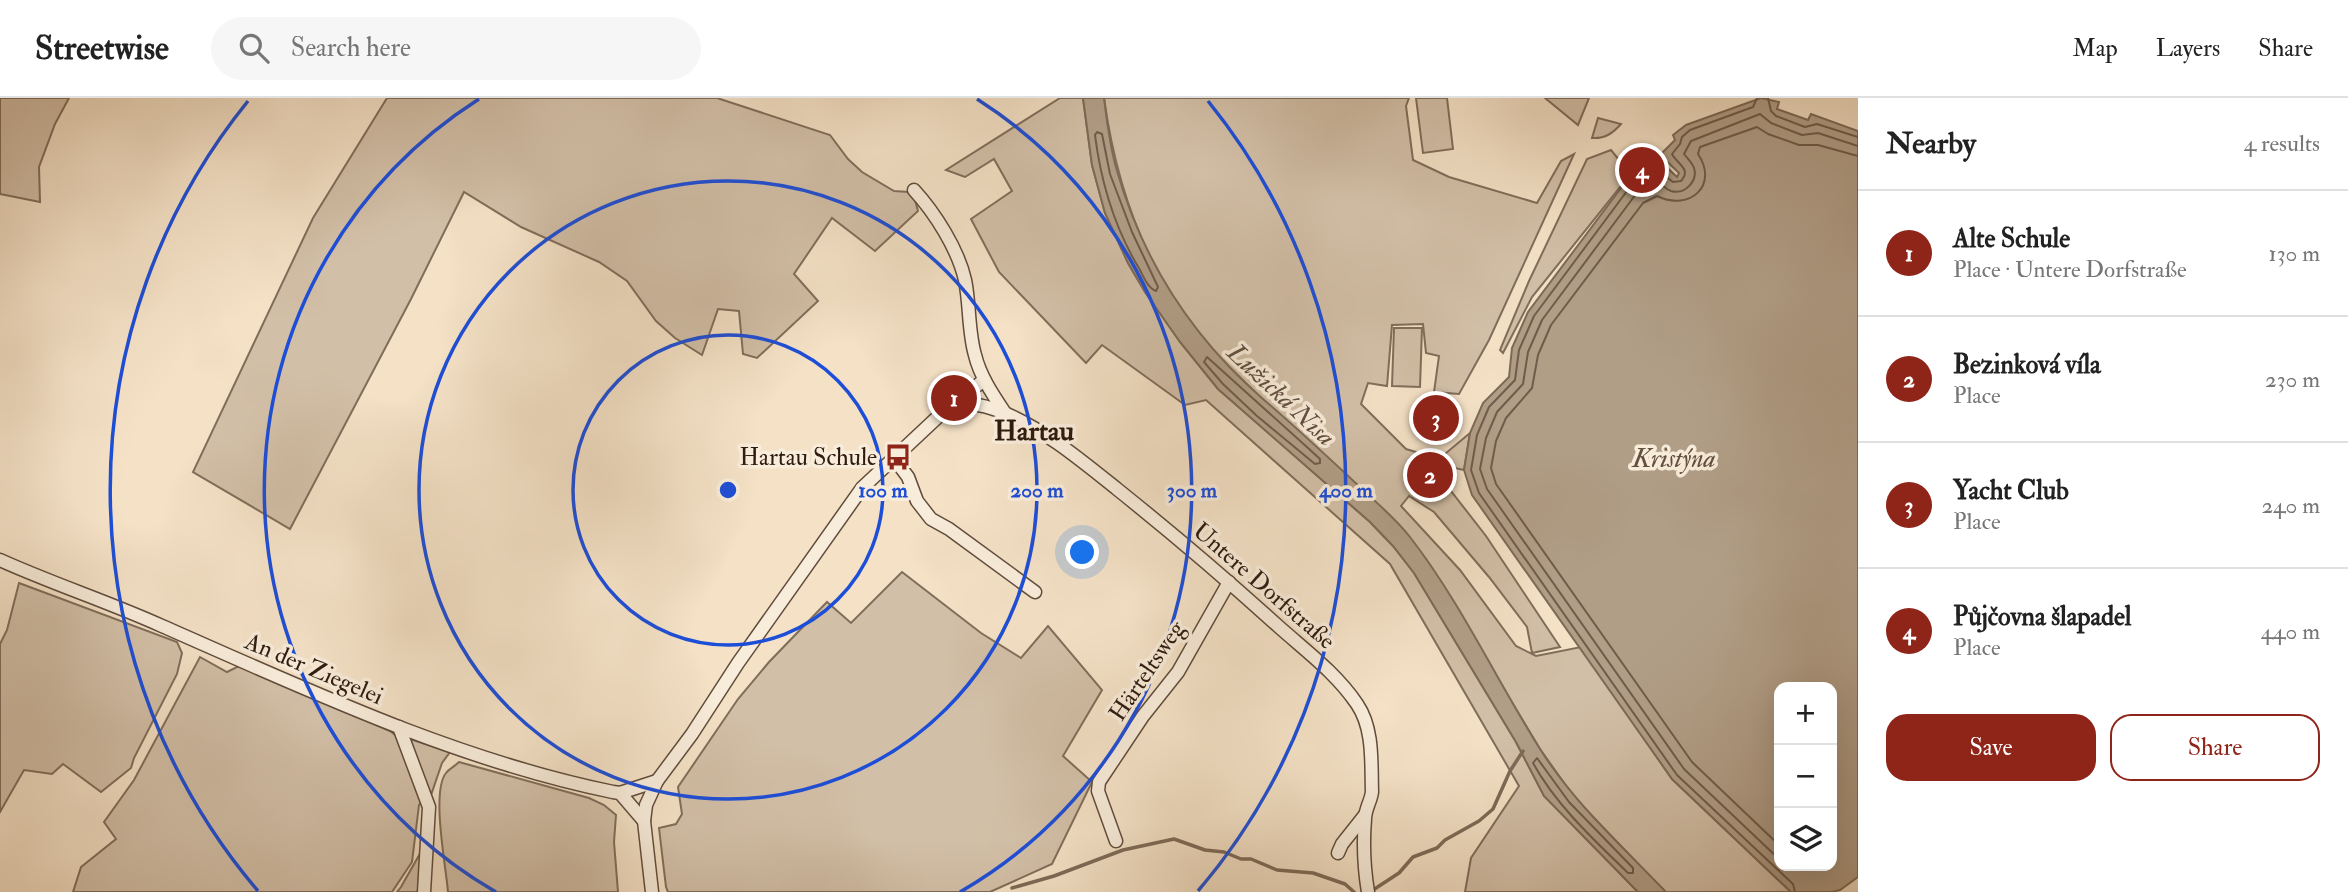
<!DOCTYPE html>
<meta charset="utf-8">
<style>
:root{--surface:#fff;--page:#f6f6f6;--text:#222;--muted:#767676;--line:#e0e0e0;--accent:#8f2418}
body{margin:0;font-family:"IM FELL Double Pica",serif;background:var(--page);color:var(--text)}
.controls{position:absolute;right:21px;bottom:21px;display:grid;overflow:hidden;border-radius:14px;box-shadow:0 7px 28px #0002}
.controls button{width:63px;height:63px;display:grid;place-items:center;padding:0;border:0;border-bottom:2px solid var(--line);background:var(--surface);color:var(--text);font:35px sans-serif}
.you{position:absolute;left:1083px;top:455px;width:24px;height:24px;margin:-18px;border:5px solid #fff;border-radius:50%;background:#1a73e8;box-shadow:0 0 0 10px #1a73e833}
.badge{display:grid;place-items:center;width:46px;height:46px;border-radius:50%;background:var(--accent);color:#fff;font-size:23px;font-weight:700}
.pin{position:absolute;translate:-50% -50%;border:4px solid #fff;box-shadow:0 2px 7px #0006}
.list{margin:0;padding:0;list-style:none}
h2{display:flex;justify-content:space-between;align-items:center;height:91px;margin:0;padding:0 28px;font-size:30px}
h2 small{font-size:23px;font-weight:400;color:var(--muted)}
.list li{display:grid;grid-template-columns:46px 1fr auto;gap:21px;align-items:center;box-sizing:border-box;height:126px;padding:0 28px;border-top:2px solid var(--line)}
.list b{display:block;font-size:26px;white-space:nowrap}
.list p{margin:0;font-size:23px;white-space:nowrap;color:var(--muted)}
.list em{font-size:23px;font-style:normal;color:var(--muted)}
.actions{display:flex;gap:14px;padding:21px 28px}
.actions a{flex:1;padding:16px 0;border:2px solid var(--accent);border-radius:21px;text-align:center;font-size:24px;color:var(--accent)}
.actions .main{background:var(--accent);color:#fff}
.icon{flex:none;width:38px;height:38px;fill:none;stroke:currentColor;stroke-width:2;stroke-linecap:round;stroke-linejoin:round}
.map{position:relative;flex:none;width:1858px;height:794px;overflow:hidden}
header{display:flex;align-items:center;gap:42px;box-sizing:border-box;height:98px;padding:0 35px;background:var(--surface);border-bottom:2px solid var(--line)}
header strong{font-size:33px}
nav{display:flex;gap:38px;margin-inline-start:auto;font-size:24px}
.search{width:490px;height:63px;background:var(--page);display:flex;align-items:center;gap:18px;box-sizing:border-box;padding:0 24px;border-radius:38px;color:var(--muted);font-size:26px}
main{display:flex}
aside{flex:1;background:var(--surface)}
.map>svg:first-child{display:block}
</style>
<header>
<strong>Streetwise</strong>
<div class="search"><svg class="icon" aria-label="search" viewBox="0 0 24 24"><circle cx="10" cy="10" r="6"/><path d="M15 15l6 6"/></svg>Search here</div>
<nav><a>Map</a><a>Layers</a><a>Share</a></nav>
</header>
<main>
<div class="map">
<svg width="1858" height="794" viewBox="0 0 1858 794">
<rect width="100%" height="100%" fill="#f4e1c6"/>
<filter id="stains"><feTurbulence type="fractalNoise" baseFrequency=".00286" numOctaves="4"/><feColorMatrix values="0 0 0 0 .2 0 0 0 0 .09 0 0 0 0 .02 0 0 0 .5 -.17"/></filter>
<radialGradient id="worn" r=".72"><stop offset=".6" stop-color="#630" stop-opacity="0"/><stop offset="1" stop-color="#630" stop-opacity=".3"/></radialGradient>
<g fill="#d2bfa7" stroke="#806d5a" stroke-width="2">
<polygon points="0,0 69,0 55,26 39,69 40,104 0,96"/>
<polygon points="387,0 717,0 830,37 848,61 862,74 894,93 909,94 915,102 918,113 875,153 832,120 794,176 818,203 757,260 743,256 739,213 718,211 702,257 675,240 656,223 627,183 599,164 521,129 464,94 411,201 290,431 193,374 313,120"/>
<polygon points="1060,0 1083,0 1092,67 1105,115 1128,165 1145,194 1180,244 1218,291 1370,424 1393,448 1414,475 1516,644 1544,698 1638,794 1465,794 1471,760 1519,688 1390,466 1206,302 1185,307 1102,247 1086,265 999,174 971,121 1012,93 994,61 965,79 946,72"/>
<path d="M 1104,0 L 1409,0 L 1406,8 L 1413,62 L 1449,79 L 1537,105 L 1561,63 L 1574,56 L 1489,242 L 1459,296 L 1434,294 L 1439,258 L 1426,255 L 1423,226 L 1392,227 L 1387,288 L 1368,285 L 1361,306 L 1406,351 L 1439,361 L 1470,335 L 1464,372 L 1455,370 L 1444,384 L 1486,438 L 1560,549 L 1532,555 L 1527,529 L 1489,479 L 1434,414 L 1409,398 L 1401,408 L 1460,472 L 1516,548 L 1536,558 L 1581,549 L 1672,681 L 1791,794 L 1665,794 L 1574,699 L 1540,651 L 1426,461 L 1213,253 C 1197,232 1179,211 1166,188 C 1132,131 1113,65 1104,0 Z"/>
<polygon points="1416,0 1447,0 1453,51 1423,55"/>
<polygon points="1545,0 1589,0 1578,27"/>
<path d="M 1598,20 L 1621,26 C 1613,35 1605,41 1592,40 Z"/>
<polygon points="1611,52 1624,68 1627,77 1621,88 1532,199 1503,255 1500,252 1529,183 1587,61"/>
<polygon points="1394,230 1422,230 1420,289 1392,288"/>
<polygon points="902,474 981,535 1021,560 1048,528 1102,592 1063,658 1092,684 1052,766 990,794 668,794 666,789 659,730 676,726 682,716 678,689 738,601 769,564 827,504 851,525"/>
<polygon points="19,485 177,544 182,555 177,576 134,660 131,670 101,694 63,666 52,676 24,672 0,714 0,546 7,532"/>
<polygon points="200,559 227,574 239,568 260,576 390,633 399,640 422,704 419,707 412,764 392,794 73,794 81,769 116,741 104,724 134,682"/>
<polygon points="407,640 450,654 442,665 430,700"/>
<path d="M 459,664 L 589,700 L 604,707 L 616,717 L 614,744 L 618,794 L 448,794 C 446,768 431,694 446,675 C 449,671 455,668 459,664 Z"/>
<polygon points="426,745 422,794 397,794 401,789"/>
</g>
<g fill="#b19e87" stroke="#7d6a57" stroke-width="2" fill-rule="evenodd">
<path d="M 1083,0 L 1104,0 C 1107,24 1110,50 1117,73 C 1143,163 1193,240 1263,301 C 1297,330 1329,360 1361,390 C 1378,406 1396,421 1410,439 C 1461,505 1496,581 1540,651 C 1574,705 1622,748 1666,794 L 1638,794 L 1544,698 L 1516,644 L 1414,475 L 1393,448 L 1370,424 L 1218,291 L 1180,244 L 1145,194 L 1128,165 L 1105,115 L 1092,67 Z"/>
<path d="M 1761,0 L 1779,4 L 1777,11 L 1808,22 L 1811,16 L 1858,33 L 1858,779 L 1840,792 L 1832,794 L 1791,794 L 1672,681 L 1472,397 L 1464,372 L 1470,335 L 1483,305 L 1509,279 L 1512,250 L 1528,214 L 1627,82 L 1640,77 L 1657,60 L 1677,79 L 1679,75 L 1660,57 L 1675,42 L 1673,37 L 1686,27 ZM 1779,589 L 1832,589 L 1832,768 L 1779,768 Z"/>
</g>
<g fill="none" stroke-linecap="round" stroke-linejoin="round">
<g stroke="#705c4a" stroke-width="2">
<path d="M 1757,0 L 1753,9 L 1690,32 L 1682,39 L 1680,46 L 1672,56 C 1677,66 1692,71 1681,83 L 1673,84 L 1657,72 L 1644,83 L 1630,89 L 1534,218 L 1519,252 L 1515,282 L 1489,309 L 1477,337 L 1471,372 L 1479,395 L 1677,677 L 1793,786 L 1795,794"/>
<polyline points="1768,0 1771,13 1776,18 1805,29 1817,26 1858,39"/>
<path d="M 1097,34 L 1102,36 L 1110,76 L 1132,134 L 1158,189 L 1156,193 C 1148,190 1144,180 1140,172 C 1115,131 1101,85 1095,37 Z"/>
<polygon points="1207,259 1308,350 1320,361 1320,365 1315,366 1257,318 1223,286 1204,264"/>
<path d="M 1537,660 L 1569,704 L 1633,770 L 1633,775 L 1628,775 C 1594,742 1556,707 1533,665 Z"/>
<path d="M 1779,747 L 1692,664 L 1496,386 L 1491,370 L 1496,343 L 1506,320 L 1532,290 L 1538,257 L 1551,227 L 1643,105 L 1657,98 C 1690,114 1719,87 1698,56 L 1700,49 L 1757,29 L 1768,36 L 1799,47 L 1818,47 L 1858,58"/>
<path d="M 1779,761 L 1684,671 L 1487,391 L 1480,371 L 1486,340 L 1497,314 L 1523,286 L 1528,254 L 1542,222 L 1636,96 L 1657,84 C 1662,87 1666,91 1671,93 C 1685,97 1698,83 1694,70 C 1692,64 1687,60 1684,56 L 1691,43 L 1760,16 L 1771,25 L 1802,37 L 1818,35 L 1858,48"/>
</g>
<g stroke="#7d6a57" stroke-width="3.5">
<polyline points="1012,790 1054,778 1123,752 1174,741 1205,752 1224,754 1241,761 1251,761 1277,772 1313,775 1345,786 1354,794"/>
<polyline points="1370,794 1399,775 1413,759 1437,750 1445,742 1479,723 1493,711 1510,673 1523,653"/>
</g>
<g stroke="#604c3c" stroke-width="15">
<g id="street">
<path d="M 914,92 C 935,115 958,151 965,182 C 970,206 968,233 975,257 C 980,278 993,297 1005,315"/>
<polyline points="966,306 974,290 984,282"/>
<polyline points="893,359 908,379 917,403 931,421 949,431 1035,494"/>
<path d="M 0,462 C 53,486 109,504 162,528 C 308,592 456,662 613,694 L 620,695 L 657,683"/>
<polyline points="399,629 429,709 424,794"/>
<polyline points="620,695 644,723"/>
<polyline points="1116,743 1098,693 1099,684 1143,618 1178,574 1229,484"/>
<polyline points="1338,755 1342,746 1365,717"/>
<path d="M 652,794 L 644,723 L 646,707 L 657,683 L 692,636 L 738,565 L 862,390 L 942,315 C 962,301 981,306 1002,314 C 1044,331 1082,363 1117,391 C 1172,435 1226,481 1278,528 C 1306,553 1336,575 1357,606 C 1374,631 1371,665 1372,694 C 1371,703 1365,711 1365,721 C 1363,745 1364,770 1368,794"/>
</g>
</g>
<use href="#street" stroke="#f8ecda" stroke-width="12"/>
</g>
<g fill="none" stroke="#1d4ed8" stroke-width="3.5">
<circle cx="728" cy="392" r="155"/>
<circle cx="728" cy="392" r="309"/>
<path d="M496 794A464 464 0 0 1 479 1M977 1A464 464 0 0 1 960 794"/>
<path d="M258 793A618 618 0 0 1 248 3M1208 3A618 618 0 0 1 1198 793"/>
</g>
<defs>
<g id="bus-bare" transform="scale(2.1)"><path d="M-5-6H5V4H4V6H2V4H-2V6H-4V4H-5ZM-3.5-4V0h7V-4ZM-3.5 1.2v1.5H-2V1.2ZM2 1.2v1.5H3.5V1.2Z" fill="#8f2418" stroke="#f8ecda" stroke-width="2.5" paint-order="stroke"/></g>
</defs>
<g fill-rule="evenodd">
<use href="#bus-bare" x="898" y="359"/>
</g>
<g text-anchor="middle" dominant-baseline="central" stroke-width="7" stroke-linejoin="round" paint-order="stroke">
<g font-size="24" fill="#2e1b0e" stroke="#f8ecda" text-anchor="end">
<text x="877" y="359">Hartau Schule</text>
</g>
<g font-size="24" fill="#2e1b0e" stroke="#f8ecda">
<text transform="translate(1264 488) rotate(41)">Untere Dorfstraße</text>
<text transform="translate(314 571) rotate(23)">An der Ziegelei</text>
<text transform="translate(1147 573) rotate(-56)">Härteltsweg</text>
</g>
<g font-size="26" font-style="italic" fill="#624f3e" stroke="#f8ecda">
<text transform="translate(1281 297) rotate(43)">Lužická Nisa</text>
<text x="1674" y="361">Kristýna</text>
</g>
<g font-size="28" font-weight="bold" fill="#2e1b0e" stroke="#f8ecda">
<text x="1034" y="333">Hartau</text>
</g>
</g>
<circle cx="728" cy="392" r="10" fill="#1d4ed8" stroke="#f8ecda" stroke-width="3.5"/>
<g font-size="21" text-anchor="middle" font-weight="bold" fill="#1d4ed8" stroke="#f8ecda" stroke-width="7" stroke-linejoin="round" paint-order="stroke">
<text x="883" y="399">100 m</text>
<text x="1037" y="399">200 m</text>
<text x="1192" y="399">300 m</text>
<text x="1346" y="399">400 m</text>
</g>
<rect width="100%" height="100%" filter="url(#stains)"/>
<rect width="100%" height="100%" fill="url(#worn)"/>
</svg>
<div class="controls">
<button>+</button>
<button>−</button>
<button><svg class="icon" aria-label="layers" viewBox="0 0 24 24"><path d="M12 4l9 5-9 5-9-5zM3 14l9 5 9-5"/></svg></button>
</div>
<div class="you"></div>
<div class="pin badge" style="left:954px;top:300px">1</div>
<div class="pin badge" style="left:1430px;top:377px">2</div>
<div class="pin badge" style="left:1436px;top:320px">3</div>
<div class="pin badge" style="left:1642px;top:72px">4</div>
</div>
<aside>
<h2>Nearby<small>4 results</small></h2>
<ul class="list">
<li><span class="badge">1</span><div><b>Alte Schule</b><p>Place · Untere Dorfstraße</p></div><em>130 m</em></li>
<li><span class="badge">2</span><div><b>Bezinková víla</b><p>Place</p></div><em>230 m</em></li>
<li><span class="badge">3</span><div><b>Yacht Club</b><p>Place</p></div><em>240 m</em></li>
<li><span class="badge">4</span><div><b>Půjčovna šlapadel</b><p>Place</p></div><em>440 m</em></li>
</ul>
<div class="actions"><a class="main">Save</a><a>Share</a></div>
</aside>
</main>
